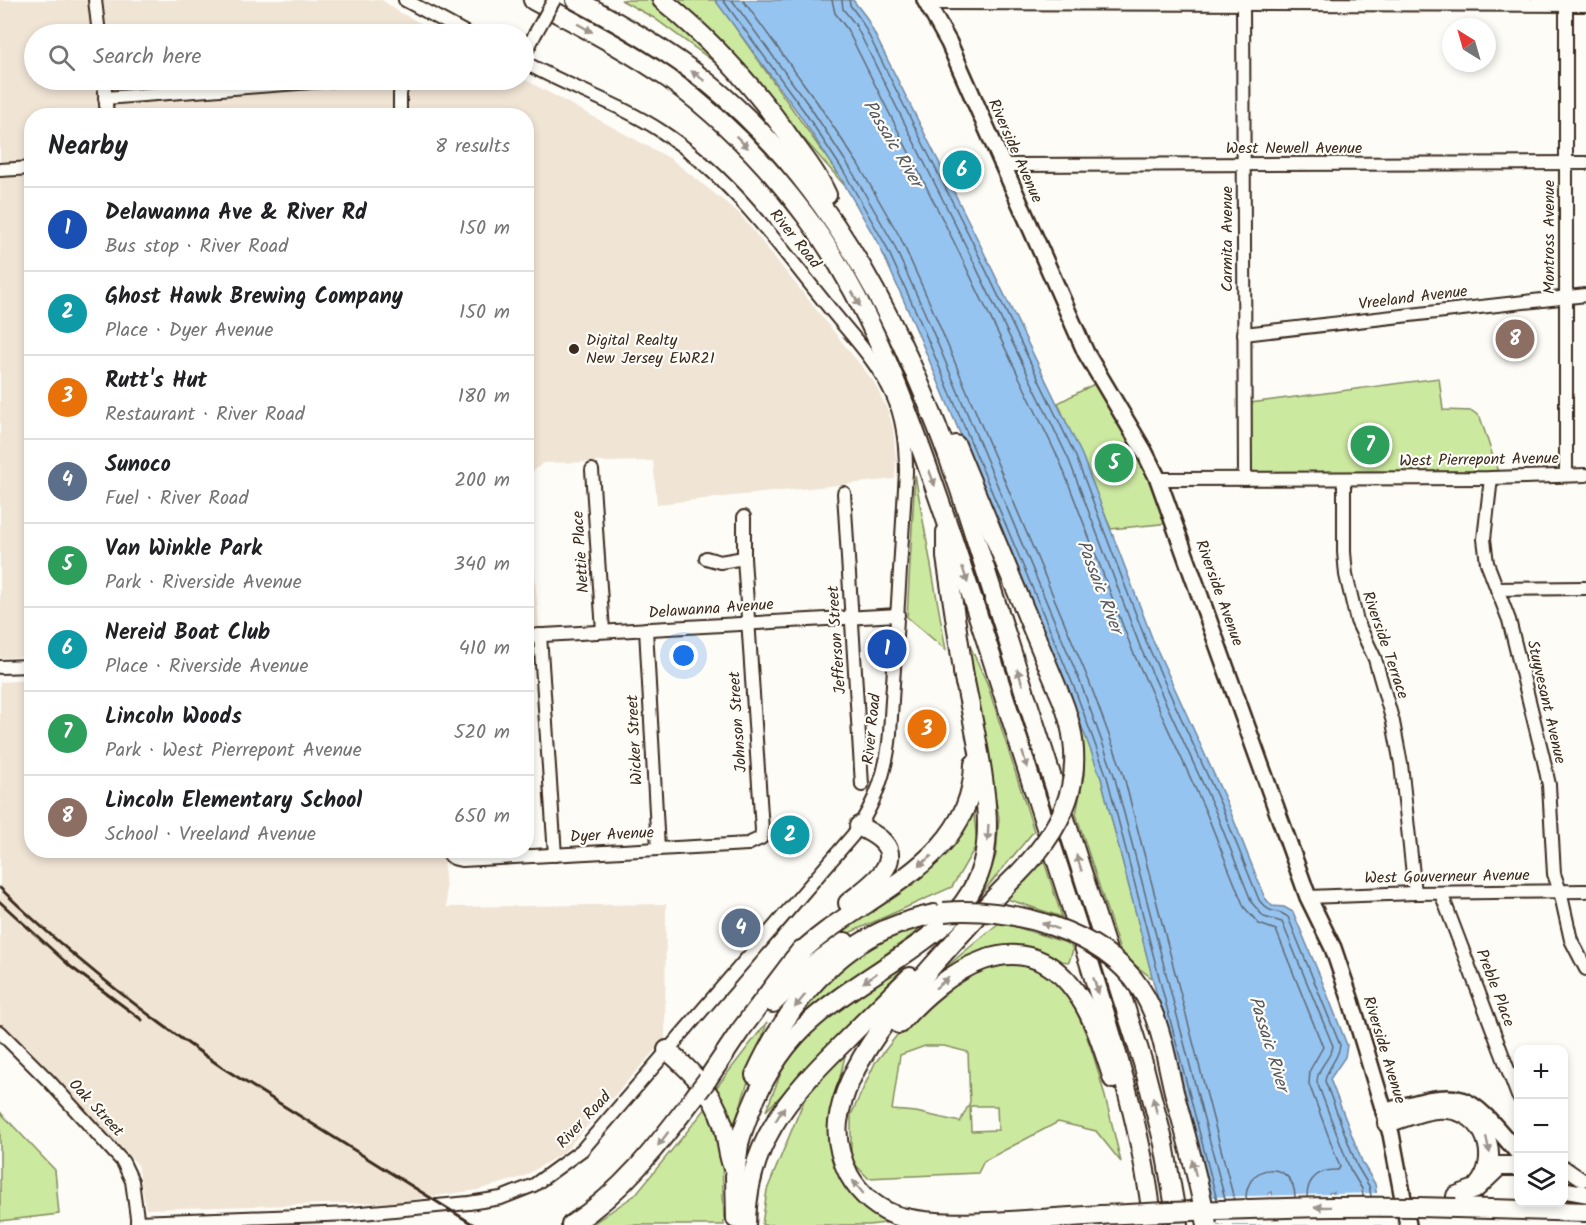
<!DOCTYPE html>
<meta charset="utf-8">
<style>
:root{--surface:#fff;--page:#f2f2f2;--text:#202124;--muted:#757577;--line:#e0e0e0;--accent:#3b2a1e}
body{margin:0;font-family:Kalam,sans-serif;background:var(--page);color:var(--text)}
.controls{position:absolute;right:18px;bottom:18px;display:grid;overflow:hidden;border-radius:12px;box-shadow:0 3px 9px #0003}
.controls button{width:54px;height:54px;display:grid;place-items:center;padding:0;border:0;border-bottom:2px solid var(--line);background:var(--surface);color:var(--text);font:30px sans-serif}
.compass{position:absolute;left:1442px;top:18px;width:54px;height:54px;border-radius:50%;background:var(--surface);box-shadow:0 3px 9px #0003;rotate:323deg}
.you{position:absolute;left:684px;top:656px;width:21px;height:21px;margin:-15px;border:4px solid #fff;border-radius:50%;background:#1a73e8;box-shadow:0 0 0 9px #1a73e833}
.badge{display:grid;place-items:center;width:39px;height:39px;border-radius:50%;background:var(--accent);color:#fff;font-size:20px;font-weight:700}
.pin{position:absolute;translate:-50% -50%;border:3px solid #fff;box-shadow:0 2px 6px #0006}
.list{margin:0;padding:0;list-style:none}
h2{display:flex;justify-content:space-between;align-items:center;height:78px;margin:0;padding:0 24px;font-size:26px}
h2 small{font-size:20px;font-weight:400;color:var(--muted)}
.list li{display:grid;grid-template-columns:39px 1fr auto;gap:18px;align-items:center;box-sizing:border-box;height:84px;padding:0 24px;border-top:2px solid var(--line)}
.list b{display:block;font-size:22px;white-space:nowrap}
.list p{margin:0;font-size:20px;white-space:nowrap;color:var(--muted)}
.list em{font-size:20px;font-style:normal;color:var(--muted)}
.icon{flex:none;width:33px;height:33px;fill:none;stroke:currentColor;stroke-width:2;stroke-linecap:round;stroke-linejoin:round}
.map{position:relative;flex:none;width:1586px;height:1225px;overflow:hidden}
.search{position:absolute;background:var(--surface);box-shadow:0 3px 9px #0003;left:24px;top:24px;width:510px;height:66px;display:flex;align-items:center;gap:15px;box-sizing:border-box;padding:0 21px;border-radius:33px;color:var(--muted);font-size:22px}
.panel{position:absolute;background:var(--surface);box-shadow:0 3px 9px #0003;left:24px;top:108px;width:510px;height:750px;border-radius:24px}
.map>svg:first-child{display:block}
</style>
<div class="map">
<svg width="1586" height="1225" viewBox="0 0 1586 1225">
<rect width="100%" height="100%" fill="#fdfcf7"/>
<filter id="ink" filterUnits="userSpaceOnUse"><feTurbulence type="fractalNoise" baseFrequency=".0167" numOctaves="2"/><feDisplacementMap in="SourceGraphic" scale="12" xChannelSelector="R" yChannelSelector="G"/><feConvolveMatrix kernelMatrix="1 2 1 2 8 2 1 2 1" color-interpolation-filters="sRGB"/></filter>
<g filter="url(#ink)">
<g fill="#f0e4d5">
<polygon points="0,0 382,0 399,12 441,34 34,34 34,80 524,79 671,159 739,213 874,382 888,411 893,428 896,460 895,479 657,504 653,461 543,463 527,476 539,627 527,628 526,116 32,116 31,656 0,658"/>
<polygon points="31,680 32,850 443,851 447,907 666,904 665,1039 564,1152 523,1177 477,1190 395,1202 146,1209 138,1165 0,1023 0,682"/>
</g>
<g fill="#cce9a0" stroke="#848a5f" stroke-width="1.5" fill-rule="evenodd">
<polygon points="621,0 716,0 852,194 777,108 654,18"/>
<polygon points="1439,378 1443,410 1472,411 1480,417 1499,475 1252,473 1250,403"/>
<polygon points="1096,383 1138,453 1170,523 1111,529 1058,403"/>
<polygon points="915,475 946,650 907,617"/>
<polygon points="967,639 987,683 1034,831 983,892 996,855 999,818"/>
<polygon points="1081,722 1101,778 1153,979 1121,954 1076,814 1084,774 1084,751"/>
<polygon points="974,814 977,844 952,887 822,945 939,858"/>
<polygon points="1044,861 1062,917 1004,898"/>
<polygon points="1000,922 1070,944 1073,950 1069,962 981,952 940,972"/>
<polygon points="909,926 923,927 796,1018 819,989 860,951"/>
<polygon points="910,961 766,1111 788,1055 824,1019"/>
<path d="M 1001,962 C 1020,963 1037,967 1053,979 C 1088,1006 1110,1118 1121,1162 L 1096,1131 L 1058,1122 L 984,1161 L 978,1173 L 868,1178 L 851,1160 L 851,1115 L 875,1063 L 898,1034 L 918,1013 L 967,974 ZM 925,1046 L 944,1046 L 968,1052 L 970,1102 L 960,1122 L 916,1112 L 892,1110 L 900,1055 ZM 970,1106 L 997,1106 L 998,1130 L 971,1131 Z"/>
<polygon points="767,1022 734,1126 716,1088"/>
<polygon points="847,1047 830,1121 831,1150 838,1174 886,1223 869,1225 762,1225 767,1190 805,1098"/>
<polygon points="707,1107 722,1159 724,1225 591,1225 635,1195"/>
<polygon points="0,1112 55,1170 59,1214 0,1221"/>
</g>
<polygon fill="#96c4f0" stroke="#72869c" stroke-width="1.5" points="715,0 853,0 866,17 973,230 1082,455 1154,643 1227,803 1265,898 1272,906 1284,907 1293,912 1322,981 1347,1045 1345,1057 1330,1079 1363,1164 1375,1184 1381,1225 1334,1225 1333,1192 1329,1193 1330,1225 1273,1225 1272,1192 1269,1193 1269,1225 1216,1225 1101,778 1068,690 911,317 880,247 839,175 799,114"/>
<polygon fill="#fdfcf7" points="1379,1193 1384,1225 1213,1225 1210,1197"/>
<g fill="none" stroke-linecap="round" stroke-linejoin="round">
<g stroke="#5f6872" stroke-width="1.5">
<polyline points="723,0 804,111 844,172 885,244 917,314 1074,687 1107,777 1217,1200"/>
<polyline points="732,0 810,107 850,168 892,241 924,311 1081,684 1114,775 1225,1199"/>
<polyline points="743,0 817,102 858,164 900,237 932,308 1089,681 1123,773 1234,1199"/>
<path d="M 832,0 L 835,13 L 847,29 L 953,240 L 1061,464 L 1133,652 L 1206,812 L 1244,907 L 1259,924 L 1276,930 L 1323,1047 L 1310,1070 L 1309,1084 L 1340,1167 L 1338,1170 C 1320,1169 1307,1178 1307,1197"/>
<path d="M 842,0 L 843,9 L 855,24 L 961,236 L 1069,460 L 1141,649 L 1214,808 L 1252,903 L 1264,917 L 1282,922 L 1333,1046 C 1331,1059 1317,1067 1317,1082 L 1350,1169 L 1362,1189 L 1363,1196"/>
<path d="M 849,0 L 850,5 L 861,20 L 968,233 L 1076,457 L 1148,646 L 1221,805 L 1259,900 C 1272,917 1275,907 1288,917 L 1340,1045 C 1339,1059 1327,1067 1325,1081 L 1357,1166 L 1369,1186 L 1371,1196"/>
<path d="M 1246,1199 C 1246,1161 1294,1160 1295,1197"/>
</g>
<g stroke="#3b2a1e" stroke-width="16">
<g id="minor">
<polyline points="95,0 99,34"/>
<polyline points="405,0 468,34"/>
<polyline points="1243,0 1245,479"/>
<polyline points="1566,0 1566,475"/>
<polyline points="927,3 1586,5"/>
<polyline points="524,56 535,34"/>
<polyline points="104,80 107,116"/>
<polyline points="105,98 337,80"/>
<polyline points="400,116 400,94 403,80"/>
<polyline points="1001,165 1586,163"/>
<polyline points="0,170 32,168"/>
<polyline points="1244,334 1586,295"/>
<polyline points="592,470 603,631"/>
<polyline points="1491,478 1484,539 1487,563 1509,620 1543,757 1549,785 1554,874 1560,891 1571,940 1586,969"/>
<polyline points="1158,479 1491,478 1586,475"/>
<polyline points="1344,479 1344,552 1346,575 1357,621 1375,659 1393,722 1401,764 1415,893"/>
<polyline points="844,493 862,785"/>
<polyline points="706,558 720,562 744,558"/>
<polyline points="1497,589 1586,588"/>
<polyline points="646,629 658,849"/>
<polyline points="540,635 555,855"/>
<polyline points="526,636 898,615"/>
<polyline points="0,667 32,666"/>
<path d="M 449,850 C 449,858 455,859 462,860 L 748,844 L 761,838 L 762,830 L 744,558 L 744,517"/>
<polyline points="1441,893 1518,1096"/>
<polyline points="1308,897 1415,893 1586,891"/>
<polyline points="0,1032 49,1081 123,1162 132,1181 138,1225"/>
<polyline points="1564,1167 1583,1180"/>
<path d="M 137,1222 L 351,1214 L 469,1203 L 501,1198 L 534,1185 L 582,1150 L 853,835 C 876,803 887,771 890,733 L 906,472 C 906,446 904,420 893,396 C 878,362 850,334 827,305 C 776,242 730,176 661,131 C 618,103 568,87 524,62"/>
</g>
</g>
<g stroke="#3b2a1e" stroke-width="20">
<g id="major">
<polyline points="925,0 949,43 1086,353 1144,451 1158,479 1308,897 1333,948 1351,1001 1391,1134 1408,1225"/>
<path d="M 1384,1112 C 1464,1088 1465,1090 1518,1153"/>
<polyline points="1564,1190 1586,1194"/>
</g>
</g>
<g stroke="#3b2a1e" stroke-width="22">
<g id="highway">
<path d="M 533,0 C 579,25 626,49 669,79 C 721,117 767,164 805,215 C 866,296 901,391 934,485 C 969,584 1000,684 1032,784 C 1051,843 1070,902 1089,962 C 1116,1048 1143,1134 1153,1225"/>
<path d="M 576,0 C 621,24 667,50 707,82 C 835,186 908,337 960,490 L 1143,1063 L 1164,1144 L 1178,1225"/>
<path d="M 662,0 C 714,42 757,90 795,145 C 807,161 819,177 827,195"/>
<polyline points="956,445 1058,690"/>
<polyline points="946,532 946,557 965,683"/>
<path d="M 1018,874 C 995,896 974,920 952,944 C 911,990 846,1058 838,1122 C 836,1140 841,1159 849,1175 C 860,1195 879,1211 901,1217 C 935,1225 974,1223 1010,1221 C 1040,1219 1070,1217 1101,1215"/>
<path d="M 848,903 C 863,890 905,865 883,842 C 877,835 867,831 859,826"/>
<path d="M 793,960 C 853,896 972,868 974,764"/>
<polyline points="773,1003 810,967 845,942"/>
<path d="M 899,1024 C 943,973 1021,916 1075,991 C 1094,1016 1103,1049 1113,1079"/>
<path d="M 667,1050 C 691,1071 713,1092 723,1124 C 727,1138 727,1152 732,1165"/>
<path d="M 755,1075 C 779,1022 817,968 869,938 C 889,926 912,919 934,914"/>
<polyline points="707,1080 740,1031 801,950"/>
<path d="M 1387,1123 C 1405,1118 1427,1107 1446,1109 C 1485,1111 1502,1157 1478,1186"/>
<path d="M 738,1146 C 751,1102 771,1059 804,1027 C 845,988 898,963 941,927 C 993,882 991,833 982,771 C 977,738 970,705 963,672"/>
<polyline points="1456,1196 1475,1189 1499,1166 1518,1166"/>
<polyline points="1456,1208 1586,1212"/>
<polyline points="736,1219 735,1176 740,1136"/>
<path d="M 571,1225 C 624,1191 660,1142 698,1092"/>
<path d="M 746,1225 C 747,1145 787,1098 841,1045 C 864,1022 887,999 910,977"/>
</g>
</g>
<use href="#minor" stroke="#fdfcf7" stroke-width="12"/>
<use href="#major" stroke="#fdfcf7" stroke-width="15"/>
<use href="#highway" stroke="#fdfcf7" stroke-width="18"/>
<g stroke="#3b2a1e" stroke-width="3">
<path d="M 0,888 C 69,955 144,1014 223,1068 L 474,1225"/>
<polyline points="0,902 71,967 142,1020"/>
</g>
<g stroke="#3b2a1e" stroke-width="16" stroke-linecap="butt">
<polyline id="minor-bridge" points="535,34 554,0"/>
</g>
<g stroke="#3b2a1e" stroke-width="22" stroke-linecap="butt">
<g id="highway-bridge">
<path d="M 1018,874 C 1072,819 1091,763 1058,690"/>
<path d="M 944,912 C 1009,906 1102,930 1140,988 C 1160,1017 1166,1058 1174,1092 C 1186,1136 1199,1180 1207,1225"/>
<polyline points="698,1092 707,1080"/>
<path d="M 1101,1215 C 1219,1210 1337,1204 1456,1208"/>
</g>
</g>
<use href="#minor-bridge" stroke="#fdfcf7" stroke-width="12"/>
<use href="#highway-bridge" stroke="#fdfcf7" stroke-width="18"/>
</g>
<defs><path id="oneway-solid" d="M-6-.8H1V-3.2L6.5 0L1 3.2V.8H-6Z" transform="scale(1.5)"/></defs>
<g fill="#9c938a">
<use href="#oneway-solid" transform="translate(585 28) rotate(29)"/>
<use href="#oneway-solid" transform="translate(698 76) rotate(-143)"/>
<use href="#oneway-solid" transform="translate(742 142) rotate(45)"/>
<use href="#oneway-solid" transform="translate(856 299) rotate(62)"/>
<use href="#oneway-solid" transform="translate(932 478) rotate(70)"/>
<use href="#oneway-solid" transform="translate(965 575) rotate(72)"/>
<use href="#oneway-solid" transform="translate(1020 677) rotate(-108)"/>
<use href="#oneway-solid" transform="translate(1025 760) rotate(72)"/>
<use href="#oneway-solid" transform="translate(988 833) rotate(93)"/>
<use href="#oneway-solid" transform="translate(925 861) rotate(141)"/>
<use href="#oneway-solid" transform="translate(1079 863) rotate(-108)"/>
<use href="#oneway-solid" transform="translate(1050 926) rotate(-160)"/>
<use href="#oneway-solid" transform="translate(870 978) rotate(145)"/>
<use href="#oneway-solid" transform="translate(942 983) rotate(-39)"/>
<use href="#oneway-solid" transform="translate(1096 986) rotate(72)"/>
<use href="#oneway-solid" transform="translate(800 1001) rotate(129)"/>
<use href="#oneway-solid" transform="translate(1155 1106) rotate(-105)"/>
<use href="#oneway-solid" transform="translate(780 1114) rotate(-58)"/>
<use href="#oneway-solid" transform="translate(663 1139) rotate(127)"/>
<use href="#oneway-solid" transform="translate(1488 1145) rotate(77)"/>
<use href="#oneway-solid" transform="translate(1194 1168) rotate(-104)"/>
<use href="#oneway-solid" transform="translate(858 1187) rotate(-129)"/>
<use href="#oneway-solid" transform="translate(1323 1207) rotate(179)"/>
</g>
</g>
<circle fill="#3b2a1e" stroke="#fdfcf7" stroke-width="2" cx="574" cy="349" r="6"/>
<g text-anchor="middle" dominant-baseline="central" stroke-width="4.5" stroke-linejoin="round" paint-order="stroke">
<g font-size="16" fill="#3b2a1e" stroke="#fdfcf7">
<text x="1294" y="148">West Newell Avenue</text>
<text transform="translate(1015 151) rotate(66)">Riverside Avenue</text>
<text transform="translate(1549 237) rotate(-90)">Montross Avenue</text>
<text transform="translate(795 239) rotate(51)">River Road</text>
<text transform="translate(1227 239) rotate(-90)">Carmita Avenue</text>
<text transform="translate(1413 298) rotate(-7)">Vreeland Avenue</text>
<text transform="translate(1479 460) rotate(-1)">West Pierrepont Avenue</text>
<text transform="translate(581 552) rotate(-94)">Nettie Place</text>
<text transform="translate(1219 593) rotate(70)">Riverside Avenue</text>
<text transform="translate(711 609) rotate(-4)">Delawanna Avenue</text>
<text transform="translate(837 640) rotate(-94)">Jefferson Street</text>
<text transform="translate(1385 645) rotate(71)">Riverside Terrace</text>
<text transform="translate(1546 702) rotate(77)">Stuyvesant Avenue</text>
<text transform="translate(738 722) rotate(-94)">Johnson Street</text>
<text transform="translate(872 729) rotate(-84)">River Road</text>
<text transform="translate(635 740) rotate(-93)">Wicker Street</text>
<text transform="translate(612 835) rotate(-3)">Dyer Avenue</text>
<text transform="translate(1447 877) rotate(-1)">West Gouverneur Avenue</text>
<text transform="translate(1495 988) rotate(69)">Preble Place</text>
<text transform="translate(1384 1050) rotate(73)">Riverside Avenue</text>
<text transform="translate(96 1108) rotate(47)">Oak Street</text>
<text transform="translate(584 1120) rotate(-47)">River Road</text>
</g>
<g font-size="16" fill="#3b2a1e" stroke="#fdfcf7" text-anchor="start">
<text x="586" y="340">Digital Realty<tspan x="586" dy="18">New Jersey EWR21</tspan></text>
</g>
<g font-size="18" font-style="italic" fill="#56585d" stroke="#fdfcf7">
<text transform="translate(892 144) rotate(59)">Passaic River</text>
<text transform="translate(1099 587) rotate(69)">Passaic River</text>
<text transform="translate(1268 1044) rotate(73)">Passaic River</text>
</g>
</g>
</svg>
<div class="controls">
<button>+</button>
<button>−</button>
<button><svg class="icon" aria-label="layers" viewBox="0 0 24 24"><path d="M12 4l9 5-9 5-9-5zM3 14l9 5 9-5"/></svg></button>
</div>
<svg class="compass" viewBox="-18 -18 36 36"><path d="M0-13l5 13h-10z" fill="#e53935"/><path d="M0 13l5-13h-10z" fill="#757577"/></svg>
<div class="you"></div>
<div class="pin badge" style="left:887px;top:649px;background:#1a4fb4">1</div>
<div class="pin badge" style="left:790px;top:835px;background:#0f9aa8">2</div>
<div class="pin badge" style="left:927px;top:729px;background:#e8710a">3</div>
<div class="pin badge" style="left:741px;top:928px;background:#5c6f8a">4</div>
<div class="pin badge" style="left:1114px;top:463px;background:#2e9e5b">5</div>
<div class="pin badge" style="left:962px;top:170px;background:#0f9aa8">6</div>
<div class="pin badge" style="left:1370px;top:445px;background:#2e9e5b">7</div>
<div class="pin badge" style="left:1515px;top:339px;background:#8d6e63">8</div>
<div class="search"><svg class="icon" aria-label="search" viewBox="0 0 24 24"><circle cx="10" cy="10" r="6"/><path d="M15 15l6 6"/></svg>Search here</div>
<section class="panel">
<h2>Nearby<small>8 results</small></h2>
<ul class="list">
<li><span class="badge" style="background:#1a4fb4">1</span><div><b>Delawanna Ave &amp; River Rd</b><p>Bus stop · River Road</p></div><em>150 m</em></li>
<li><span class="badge" style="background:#0f9aa8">2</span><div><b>Ghost Hawk Brewing Company</b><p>Place · Dyer Avenue</p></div><em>150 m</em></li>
<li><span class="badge" style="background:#e8710a">3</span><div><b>Rutt's Hut</b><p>Restaurant · River Road</p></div><em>180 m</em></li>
<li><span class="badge" style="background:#5c6f8a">4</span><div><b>Sunoco</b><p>Fuel · River Road</p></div><em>200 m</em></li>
<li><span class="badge" style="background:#2e9e5b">5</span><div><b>Van Winkle Park</b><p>Park · Riverside Avenue</p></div><em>340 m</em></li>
<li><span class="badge" style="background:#0f9aa8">6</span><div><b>Nereid Boat Club</b><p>Place · Riverside Avenue</p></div><em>410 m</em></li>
<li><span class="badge" style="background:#2e9e5b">7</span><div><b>Lincoln Woods</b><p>Park · West Pierrepont Avenue</p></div><em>520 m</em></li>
<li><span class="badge" style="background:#8d6e63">8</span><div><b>Lincoln Elementary School</b><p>School · Vreeland Avenue</p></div><em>650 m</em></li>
</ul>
</section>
</div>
